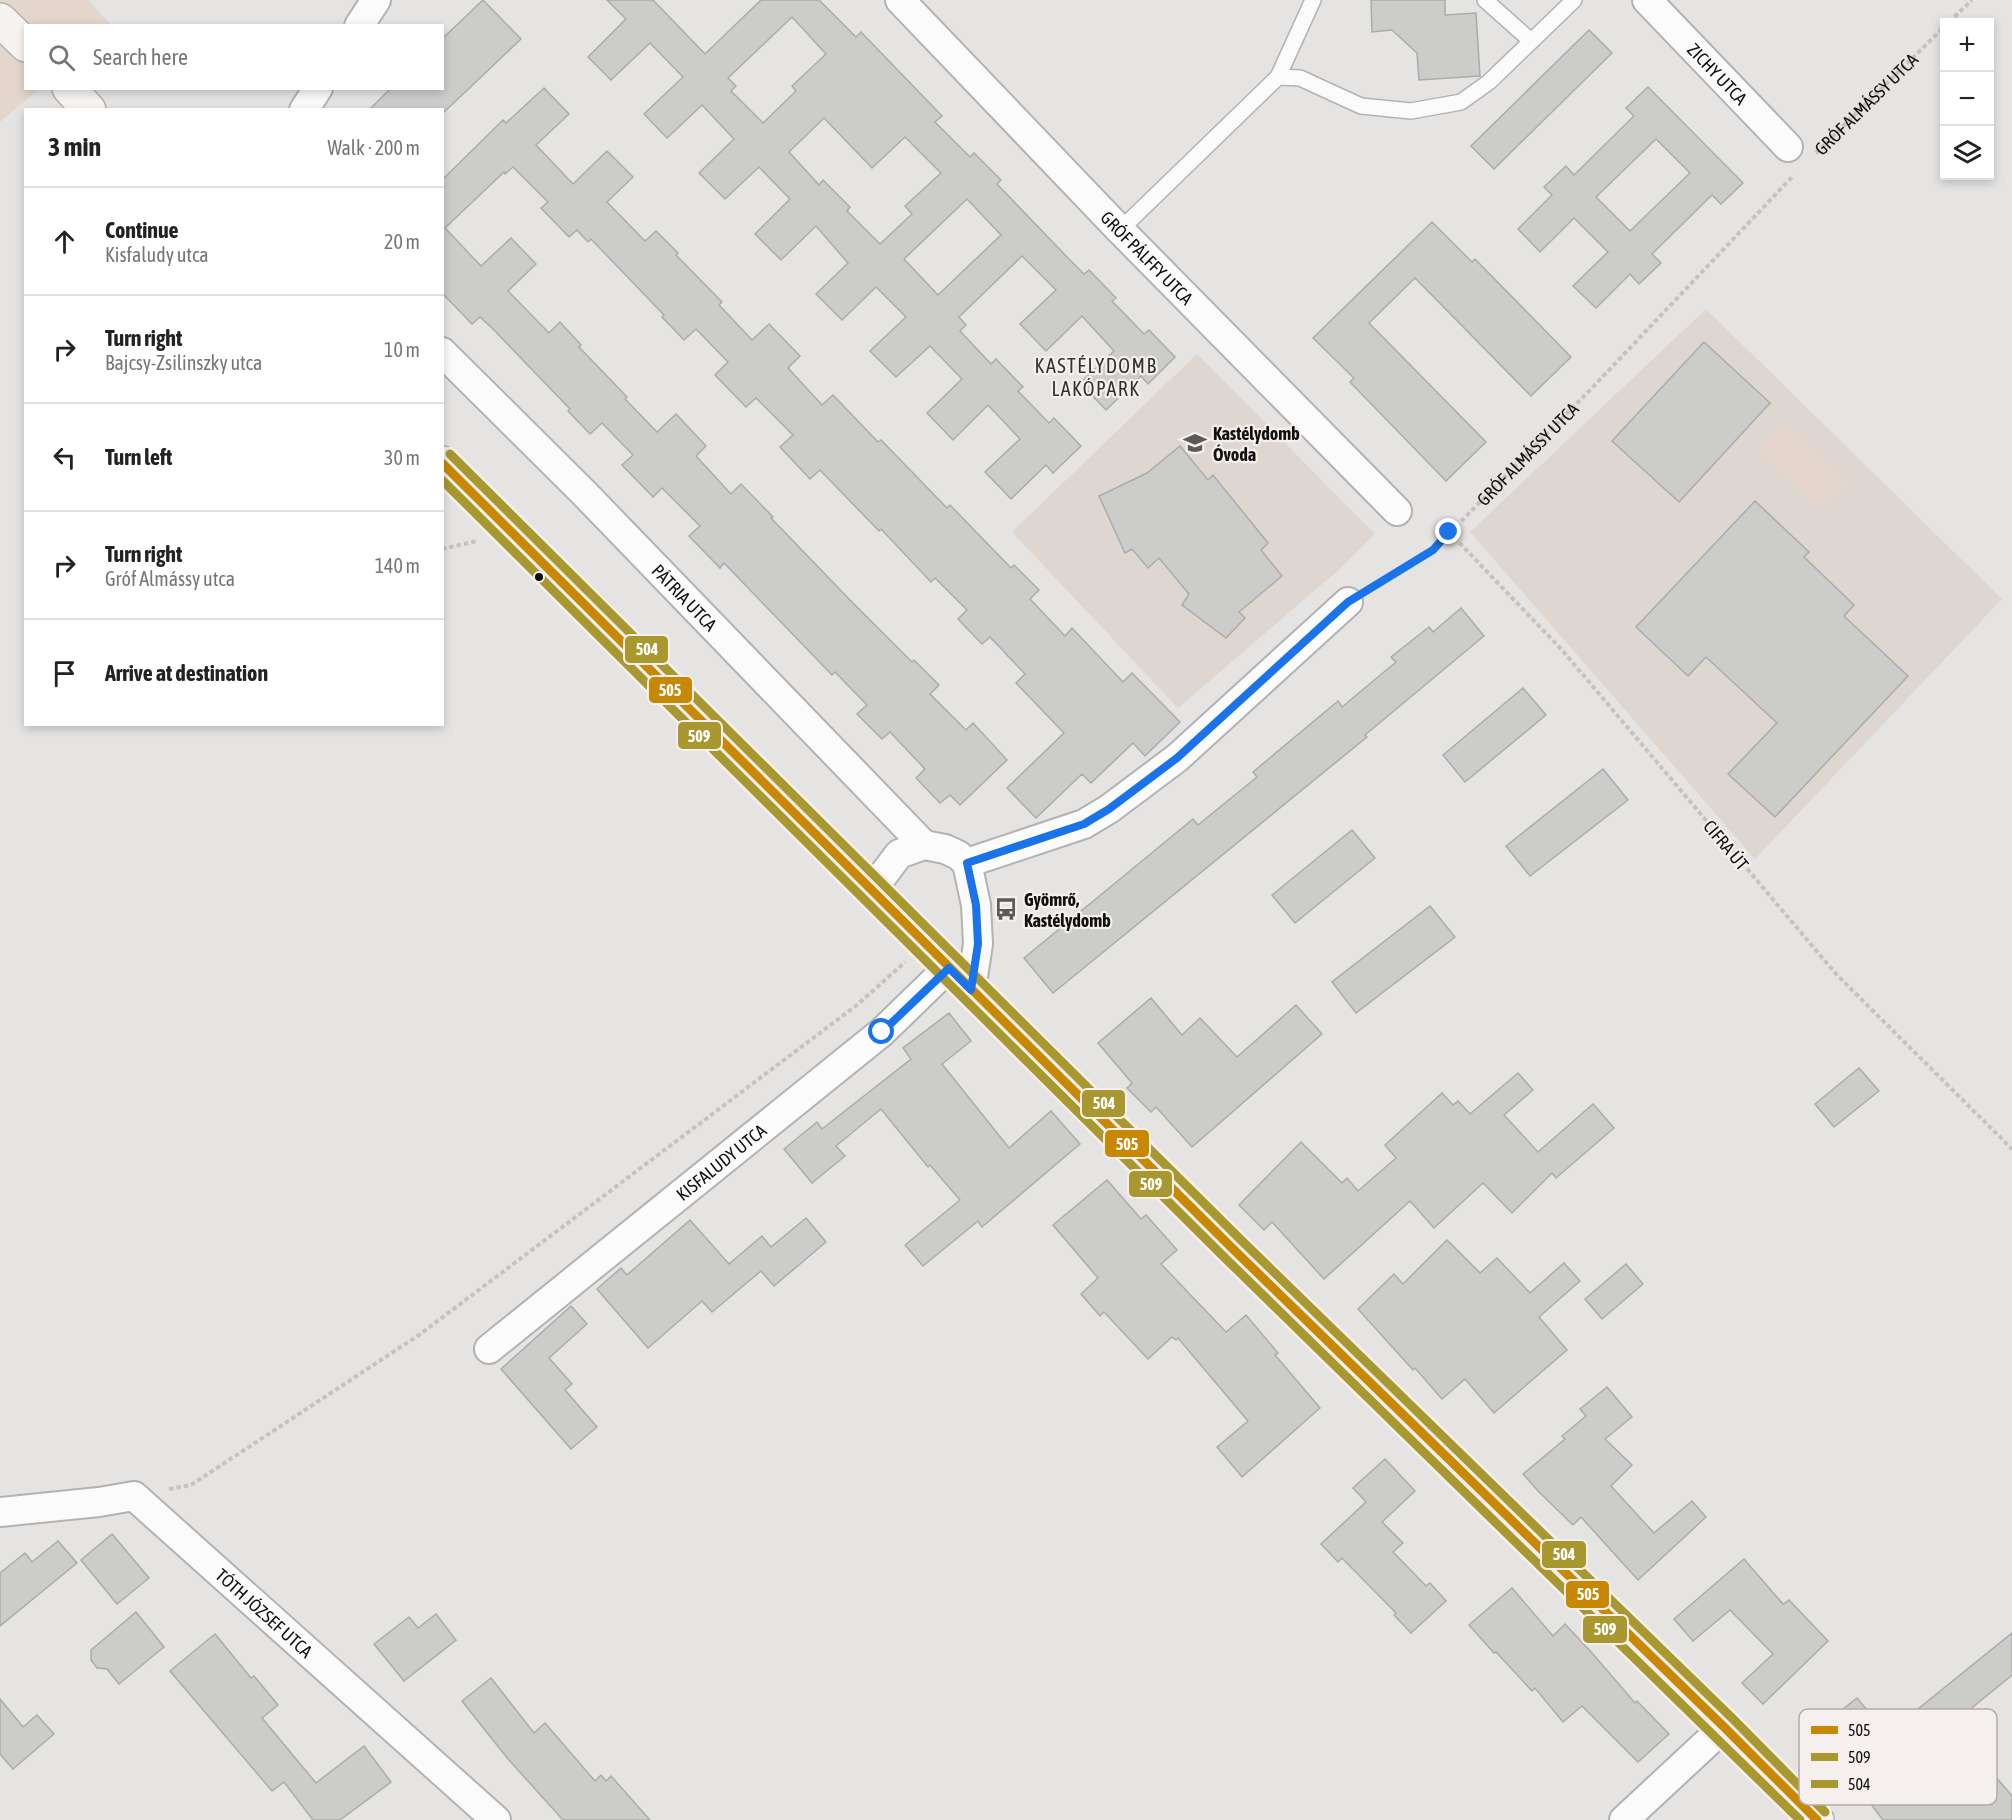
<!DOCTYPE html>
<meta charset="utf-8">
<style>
:root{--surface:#fff;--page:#f6f6f6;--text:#222;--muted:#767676;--line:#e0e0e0}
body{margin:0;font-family:"Asap Condensed",sans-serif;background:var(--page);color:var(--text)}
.controls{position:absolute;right:18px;top:18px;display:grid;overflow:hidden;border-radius:0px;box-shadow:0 3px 9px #0003}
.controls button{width:54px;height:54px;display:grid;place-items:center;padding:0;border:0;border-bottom:2px solid var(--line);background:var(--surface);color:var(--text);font:30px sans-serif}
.stop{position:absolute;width:18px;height:18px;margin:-14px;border:4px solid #1a73e8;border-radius:50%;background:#fff}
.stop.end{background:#1a73e8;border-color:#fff;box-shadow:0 2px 6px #0008}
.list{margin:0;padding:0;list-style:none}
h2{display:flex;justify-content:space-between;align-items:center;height:78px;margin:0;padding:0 24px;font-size:26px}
h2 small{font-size:20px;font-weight:400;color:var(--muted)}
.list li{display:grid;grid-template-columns:39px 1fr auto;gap:18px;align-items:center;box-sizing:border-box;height:108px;padding:0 24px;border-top:2px solid var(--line)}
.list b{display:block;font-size:22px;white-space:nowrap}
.list p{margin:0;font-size:20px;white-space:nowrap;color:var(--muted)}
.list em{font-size:20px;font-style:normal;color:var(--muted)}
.icon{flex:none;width:33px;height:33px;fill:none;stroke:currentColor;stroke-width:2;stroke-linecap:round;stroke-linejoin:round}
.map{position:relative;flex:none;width:2012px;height:1820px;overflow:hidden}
.search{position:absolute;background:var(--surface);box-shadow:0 3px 9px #0003;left:24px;top:24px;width:420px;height:66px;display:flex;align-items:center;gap:15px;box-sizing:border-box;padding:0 21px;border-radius:0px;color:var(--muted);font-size:22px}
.panel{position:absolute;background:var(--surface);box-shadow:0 3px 9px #0003;left:24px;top:108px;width:420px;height:618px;border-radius:0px}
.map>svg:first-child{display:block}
</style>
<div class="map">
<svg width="2012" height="1820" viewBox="0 0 2012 1820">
<rect width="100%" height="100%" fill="#e6e4e2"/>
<g fill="#ddd6d1">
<polygon points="1706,309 2002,599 1755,859 1470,532"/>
<polygon points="1197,354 1375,534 1341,568 1178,708 1012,532"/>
</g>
<g fill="#e4d6cd">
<polygon points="0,0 88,0 110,24 26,26 26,88 39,89 0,122"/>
<polygon points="1786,420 1849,480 1819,511 1756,450"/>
</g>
<g fill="#cccccb" stroke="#ababab" stroke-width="1.5" fill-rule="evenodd">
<polygon points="483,0 521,39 442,114 442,110 369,110 391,88 442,88 442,39"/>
<path d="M 607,0 L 653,0 L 705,54 L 761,0 L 819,0 L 856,37 L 861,32 L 942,116 L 935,122 L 970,157 L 974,153 L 1001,180 L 997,184 L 1067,257 L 1084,274 L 1089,270 L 1116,298 L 1112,301 L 1144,334 L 1149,330 L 1175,357 L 1148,384 L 1141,376 L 1106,410 L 1080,383 L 1114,351 L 1082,316 L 1046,351 L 1020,324 L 1056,290 L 1022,256 L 959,317 L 966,325 L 960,331 L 991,364 L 996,359 L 1023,387 L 1018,391 L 1049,423 L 1054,418 L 1081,446 L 1053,473 L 1046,465 L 1011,499 L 985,472 L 1020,439 L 988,405 L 953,440 L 927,413 L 962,379 L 930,346 L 896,377 L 870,351 L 906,317 L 876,287 L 842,320 L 816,294 L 848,263 L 816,226 L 781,260 L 755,234 L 790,199 L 759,167 L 725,199 L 699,173 L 734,139 L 702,105 L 667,138 L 644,114 L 683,77 L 650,43 L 611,80 L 588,57 L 626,19 ZM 792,17 L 826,54 L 792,86 L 796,91 L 763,123 L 731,91 L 736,86 L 728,78 ZM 824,118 L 872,168 L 905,137 L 941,173 L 905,206 L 912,214 L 880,244 L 847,211 L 850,207 L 823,180 L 819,185 L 789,152 ZM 967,199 L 1001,235 L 938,295 L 904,259 Z"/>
<polygon points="1371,0 1445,0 1445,15 1476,13 1480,76 1419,80 1417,53 1392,30 1372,32"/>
<polygon points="1589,30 1612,53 1494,169 1471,146"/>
<path d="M 1648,87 L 1743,183 L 1721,204 L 1712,195 L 1652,254 L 1661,263 L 1639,284 L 1630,274 L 1596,308 L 1573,286 L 1608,252 L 1574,218 L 1540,252 L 1518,229 L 1552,195 L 1544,187 L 1566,166 L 1574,175 L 1634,116 L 1626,108 ZM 1656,139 L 1690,173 L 1630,231 L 1596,197 Z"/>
<polygon points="544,88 569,114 536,145 573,184 607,151 633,177 607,202 645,241 656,231 678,253 676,255 722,302 719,305 752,340 769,324 800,356 788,368 822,405 833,395 878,442 881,440 947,508 950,505 1011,568 1014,565 1039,590 1030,599 1065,636 1072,628 1123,682 1132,673 1180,722 1145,756 1133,743 1091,783 1082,774 1036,818 1007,788 1064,733 1016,683 1025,674 990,637 982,644 958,619 967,610 935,578 931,582 881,529 879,531 820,470 810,479 780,447 793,435 756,398 746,407 715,375 728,362 696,329 684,340 662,317 664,315 591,239 588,242 577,230 569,237 541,208 548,202 513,167 505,174 504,172 445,228 481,266 511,238 536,264 508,291 549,333 560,322 581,345 579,347 627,397 625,399 657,432 676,414 706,446 696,456 731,494 741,484 773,517 771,518 849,599 912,662 914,660 939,685 930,694 966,730 973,723 1007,760 960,805 950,795 940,803 916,778 925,769 890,732 882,739 857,714 867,705 835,672 832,675 724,563 720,568 689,536 700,526 662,488 653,497 622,465 633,455 602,423 590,434 568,411 570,409 493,329 480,317 472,324 442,293 442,180 503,120 506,123"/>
<polygon points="1432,222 1472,262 1475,259 1571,357 1531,396 1415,278 1369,323 1486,442 1446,481 1350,382 1354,378 1313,338"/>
<polygon points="1704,342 1770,403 1679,502 1612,441"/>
<polygon points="1180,446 1208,480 1213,475 1268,543 1261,550 1282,576 1239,612 1245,618 1226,638 1182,605 1189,594 1159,558 1148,568 1132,549 1125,553 1099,496 1147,473"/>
<polygon points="1755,501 1809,552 1804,557 1854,605 1844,616 1908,676 1775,817 1728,774 1777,723 1706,657 1688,676 1636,627"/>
<polygon points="1461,608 1484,636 1365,735 1367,737 1053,993 1024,958 1193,819 1198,825 1257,777 1253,772 1338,701 1342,707 1396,662 1391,657 1429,627 1433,632"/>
<polygon points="1523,688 1546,715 1465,782 1443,755"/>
<polygon points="1603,769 1628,800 1530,876 1506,846"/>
<polygon points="1352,830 1375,858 1295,923 1272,895"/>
<polygon points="1430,906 1455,937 1356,1013 1332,982"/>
<polygon points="1151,998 1182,1035 1200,1018 1237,1057 1296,1005 1322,1034 1192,1147 1156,1107 1151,1112 1127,1088 1132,1083 1098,1043"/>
<polygon points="949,1013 971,1041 942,1064 1009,1148 1051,1111 1080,1144 982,1227 978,1221 923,1266 905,1245 960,1200 930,1165 928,1167 881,1109 836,1146 845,1156 812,1183 784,1149 817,1122 822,1129 911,1059 903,1048"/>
<polygon points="1859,1068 1879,1091 1834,1127 1815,1104"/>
<polygon points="1518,1073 1533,1090 1504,1115 1538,1152 1593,1104 1614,1128 1556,1178 1552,1173 1512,1213 1483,1183 1434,1228 1410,1201 1324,1279 1272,1222 1264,1230 1239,1205 1301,1142 1342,1183 1347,1178 1358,1191 1396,1158 1385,1145 1442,1093 1453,1105 1458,1101 1470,1114"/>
<polygon points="1107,1180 1141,1219 1146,1215 1177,1250 1161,1264 1226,1332 1246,1315 1278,1353 1275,1355 1320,1408 1242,1477 1217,1447 1248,1421 1178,1338 1176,1340 1172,1337 1148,1359 1104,1312 1100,1316 1081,1294 1098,1278 1053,1225"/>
<polygon points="806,1218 826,1242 774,1286 761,1271 712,1312 702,1301 648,1348 597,1289 621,1268 627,1275 690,1220 729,1264 762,1236 771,1247"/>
<polygon points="1447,1240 1480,1273 1497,1258 1530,1293 1564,1263 1580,1281 1539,1317 1567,1350 1494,1413 1465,1379 1442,1399 1415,1368 1413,1370 1358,1309 1394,1274 1403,1284"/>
<polygon points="1626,1264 1643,1284 1602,1319 1585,1299"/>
<polygon points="571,1306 587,1324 549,1358 572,1384 565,1390 597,1427 571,1449 501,1369"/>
<polygon points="1607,1387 1632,1417 1605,1439 1632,1465 1611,1486 1654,1533 1692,1501 1706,1517 1638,1580 1581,1517 1573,1525 1539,1492 1523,1474 1565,1439 1562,1436 1586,1416 1580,1409"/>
<polygon points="1385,1459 1415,1491 1382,1522 1403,1543 1393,1552 1426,1586 1430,1583 1446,1601 1411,1633 1394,1615 1396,1613 1342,1558 1338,1562 1321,1544 1366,1502 1353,1488"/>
<polygon points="112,1534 149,1578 117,1604 81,1560"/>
<polygon points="58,1541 77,1563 0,1626 0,1573 25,1553 32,1562"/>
<polygon points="1744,1559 1783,1604 1789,1600 1828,1641 1763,1704 1742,1683 1773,1654 1730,1610 1693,1641 1674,1619"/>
<polygon points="1512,1588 1553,1636 1565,1624 1592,1653 1635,1703 1637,1701 1669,1734 1638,1762 1582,1706 1563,1722 1535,1688 1532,1691 1496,1652 1494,1653 1469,1625"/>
<polygon points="136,1612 164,1647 119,1684 107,1669 97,1668 91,1660 91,1650"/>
<polygon points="436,1614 456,1640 404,1681 374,1644 409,1617 418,1628"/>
<polygon points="2012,1633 2012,1675 1968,1711 1995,1744 1979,1757 2012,1796 2012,1820 1883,1820 1835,1757 1820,1770 1799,1744 1857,1698 1887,1734"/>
<polygon points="215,1634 251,1678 254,1676 278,1705 262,1718 316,1783 364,1746 391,1782 340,1820 313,1820 284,1782 272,1791 170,1671"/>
<polygon points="491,1678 534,1733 545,1723 595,1781 601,1775 606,1781 611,1776 650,1820 563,1820 508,1759 462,1701"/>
<polygon points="0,1699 23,1727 37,1715 54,1734 13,1769 0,1754"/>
</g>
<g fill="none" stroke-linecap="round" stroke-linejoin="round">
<g stroke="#b4b2b1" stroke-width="18">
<g id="lane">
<polyline points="1485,0 1531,41"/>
<polyline points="1278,77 1313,0"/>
<polyline points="1120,230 1278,77 1300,78 1361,106 1411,111 1461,102 1489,82 1574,0"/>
</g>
</g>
<g stroke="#b4b2b1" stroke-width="32">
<g id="street">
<path id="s3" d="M 900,0 L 1120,230 L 1397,511"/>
<path id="s4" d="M 1647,0 L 1788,147"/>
<polyline points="359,26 376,0"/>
<polyline points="304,110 318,88"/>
<path id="s5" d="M 442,352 L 584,493 L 924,845"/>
<polyline points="967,863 1084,824 1109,809 1177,758 1348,602"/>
<polyline points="872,890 899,854 924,845 945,849 958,855 967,863 976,905 978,944 971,990"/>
<path id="s6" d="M 489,1349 L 882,1032 L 949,967"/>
<path id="s7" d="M 0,1512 L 99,1502 L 134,1496 L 496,1820"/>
<polyline points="1624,1820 1724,1727"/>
</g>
</g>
<g stroke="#b4b2b1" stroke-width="36">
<g id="secondary">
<polyline points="0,20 26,45"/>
<polyline points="69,88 89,110"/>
<polyline points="442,463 1232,1248 1724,1727 1817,1820"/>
</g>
</g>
<g stroke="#c4c3c2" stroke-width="4" stroke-dasharray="4.5 3" stroke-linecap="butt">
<polyline points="1949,22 1972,0"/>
<path id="s1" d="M 1816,153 L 1944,27"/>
<polyline points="1449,532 1562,650 1836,974 2012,1149"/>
<polyline points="442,549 477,541"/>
<path id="s2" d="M 1371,587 L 1433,550 L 1591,389 L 1794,175"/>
<polyline points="169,1489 191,1485 419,1335 857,1005 905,962"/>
</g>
<use href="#lane" stroke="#fbfbfb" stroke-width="15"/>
<use href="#street" stroke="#fbfbfb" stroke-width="28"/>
<use href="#secondary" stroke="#f6f3f1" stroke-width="33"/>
<g stroke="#f5f0ed" stroke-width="14">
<polyline id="bus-1" points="442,463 1232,1248 1724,1727 1817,1820"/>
</g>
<g stroke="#f5f0ed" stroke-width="14">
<polyline id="bus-2" points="442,480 1224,1257 1800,1820"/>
</g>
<g stroke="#f5f0ed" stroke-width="14">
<polyline id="bus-3" points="450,454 1240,1239 1732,1718 1825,1812"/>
</g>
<use href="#bus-1" stroke="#c98803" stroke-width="9"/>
<use href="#bus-2" stroke="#a99830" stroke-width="9"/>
<use href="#bus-3" stroke="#a99830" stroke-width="9"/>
</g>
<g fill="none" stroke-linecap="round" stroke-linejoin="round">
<polyline stroke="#1a73e8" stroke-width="8" points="882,1032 949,968 971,990 978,944 976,905 967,863 1084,824 1109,809 1177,758 1348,602 1433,550 1449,532"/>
</g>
<defs>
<g id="school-bare" transform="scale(1.8)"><path d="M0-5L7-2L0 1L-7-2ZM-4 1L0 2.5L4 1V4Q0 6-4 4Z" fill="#5c5a58" stroke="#f5f0ed" stroke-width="2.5" paint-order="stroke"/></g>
<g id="bus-bare" transform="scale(1.8)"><path d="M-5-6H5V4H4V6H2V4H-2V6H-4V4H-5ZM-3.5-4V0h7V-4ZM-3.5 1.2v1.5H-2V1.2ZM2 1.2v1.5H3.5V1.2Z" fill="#5c5a58" stroke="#f5f0ed" stroke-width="2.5" paint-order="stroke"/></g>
</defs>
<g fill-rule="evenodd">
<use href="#school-bare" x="1195" y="443"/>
<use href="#bus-bare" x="1006" y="909"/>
</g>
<circle fill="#110f0e" stroke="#f5f0ed" stroke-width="2" cx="539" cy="577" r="5"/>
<g text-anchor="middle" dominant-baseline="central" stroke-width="4.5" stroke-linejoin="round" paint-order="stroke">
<g font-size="18" fill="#110f0e" stroke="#f5f0ed">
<text stroke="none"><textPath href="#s4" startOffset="102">ZICHY UTCA</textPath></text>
<text stroke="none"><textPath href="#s1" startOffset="70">GRÓF ALMÁSSY UTCA</textPath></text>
<text stroke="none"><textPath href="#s3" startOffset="357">GRÓF PÁLFFY UTCA</textPath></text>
<text stroke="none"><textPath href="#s2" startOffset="207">GRÓF ALMÁSSY UTCA</textPath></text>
<text stroke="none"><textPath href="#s5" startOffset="345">PÁTRIA UTCA</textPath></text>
<text transform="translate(1726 845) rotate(50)">CIFRA ÚT</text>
<text stroke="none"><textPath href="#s6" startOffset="298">KISFALUDY UTCA</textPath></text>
<text stroke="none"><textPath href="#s7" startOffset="310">TÓTH JÓZSEF UTCA</textPath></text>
</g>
<g font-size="18" font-weight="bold" fill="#110f0e" stroke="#f5f0ed" text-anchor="start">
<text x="1213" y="433">Kastélydomb<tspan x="1213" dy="21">Óvoda</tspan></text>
<text x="1024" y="899">Gyömrő,<tspan x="1024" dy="21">Kastélydomb</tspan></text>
</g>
<g font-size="20" letter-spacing="1.5" fill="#34312e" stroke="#f5f0ed">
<text x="1096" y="365">KASTÉLYDOMB<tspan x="1096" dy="23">LAKÓPARK</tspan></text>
</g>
</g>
<rect x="1799" y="1709" width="198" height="96" rx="9" fill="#f5f0ed" stroke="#b1acaa" stroke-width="1.5"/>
<rect x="1811" y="1726" width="27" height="8" fill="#c98803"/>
<rect x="1811" y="1753" width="27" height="8" fill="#a99830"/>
<rect x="1811" y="1780" width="27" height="8" fill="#a99830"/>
<g font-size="16" fill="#110f0e">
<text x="1848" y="1736">505</text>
<text x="1848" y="1763">509</text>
<text x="1848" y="1790">504</text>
</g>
<g stroke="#f5f0ed" stroke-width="2">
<rect x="624" y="635" width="45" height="29" rx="6" fill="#a99830"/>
<rect x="648" y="676" width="45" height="28" rx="6" fill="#c98803"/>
<rect x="677" y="721" width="45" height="29" rx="6" fill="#a99830"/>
<rect x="1081" y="1089" width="45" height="29" rx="6" fill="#a99830"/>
<rect x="1104" y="1129" width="46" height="29" rx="6" fill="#c98803"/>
<rect x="1128" y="1170" width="45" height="28" rx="6" fill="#a99830"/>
<rect x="1541" y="1540" width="46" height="29" rx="6" fill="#a99830"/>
<rect x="1565" y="1580" width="45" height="29" rx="6" fill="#c98803"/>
<rect x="1582" y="1615" width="46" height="29" rx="6" fill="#a99830"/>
</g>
<g font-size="16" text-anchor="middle" font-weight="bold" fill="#fff">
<text x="647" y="655">504</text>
<text x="670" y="696">505</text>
<text x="699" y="742">509</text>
<text x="1104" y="1109">504</text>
<text x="1127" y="1150">505</text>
<text x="1151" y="1190">509</text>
<text x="1564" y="1560">504</text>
<text x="1588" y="1600">505</text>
<text x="1605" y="1635">509</text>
</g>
</svg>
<div class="controls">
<button>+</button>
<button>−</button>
<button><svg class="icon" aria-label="layers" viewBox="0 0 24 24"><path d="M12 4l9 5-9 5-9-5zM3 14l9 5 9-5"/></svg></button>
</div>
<div class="stop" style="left:882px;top:1032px"></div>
<div class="stop end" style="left:1449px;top:532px"></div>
<div class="search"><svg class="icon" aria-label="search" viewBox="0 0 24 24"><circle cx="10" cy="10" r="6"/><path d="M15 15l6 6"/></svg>Search here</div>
<section class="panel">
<h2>3 min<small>Walk · 200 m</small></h2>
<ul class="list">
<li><svg class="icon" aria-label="ahead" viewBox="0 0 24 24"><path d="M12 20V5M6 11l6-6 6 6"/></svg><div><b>Continue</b><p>Kisfaludy utca</p></div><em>20 m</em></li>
<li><svg class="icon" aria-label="right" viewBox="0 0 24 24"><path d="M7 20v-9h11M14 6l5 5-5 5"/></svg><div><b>Turn right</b><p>Bajcsy-Zsilinszky utca</p></div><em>10 m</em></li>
<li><svg class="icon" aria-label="left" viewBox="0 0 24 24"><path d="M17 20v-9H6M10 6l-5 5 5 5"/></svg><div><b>Turn left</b></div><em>30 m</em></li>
<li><svg class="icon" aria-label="right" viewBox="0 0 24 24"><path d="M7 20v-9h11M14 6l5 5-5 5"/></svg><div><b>Turn right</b><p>Gróf Almássy utca</p></div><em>140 m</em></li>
<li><svg class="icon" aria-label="arrive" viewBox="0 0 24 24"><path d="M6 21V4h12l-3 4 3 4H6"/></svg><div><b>Arrive at destination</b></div></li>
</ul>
</section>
</div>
